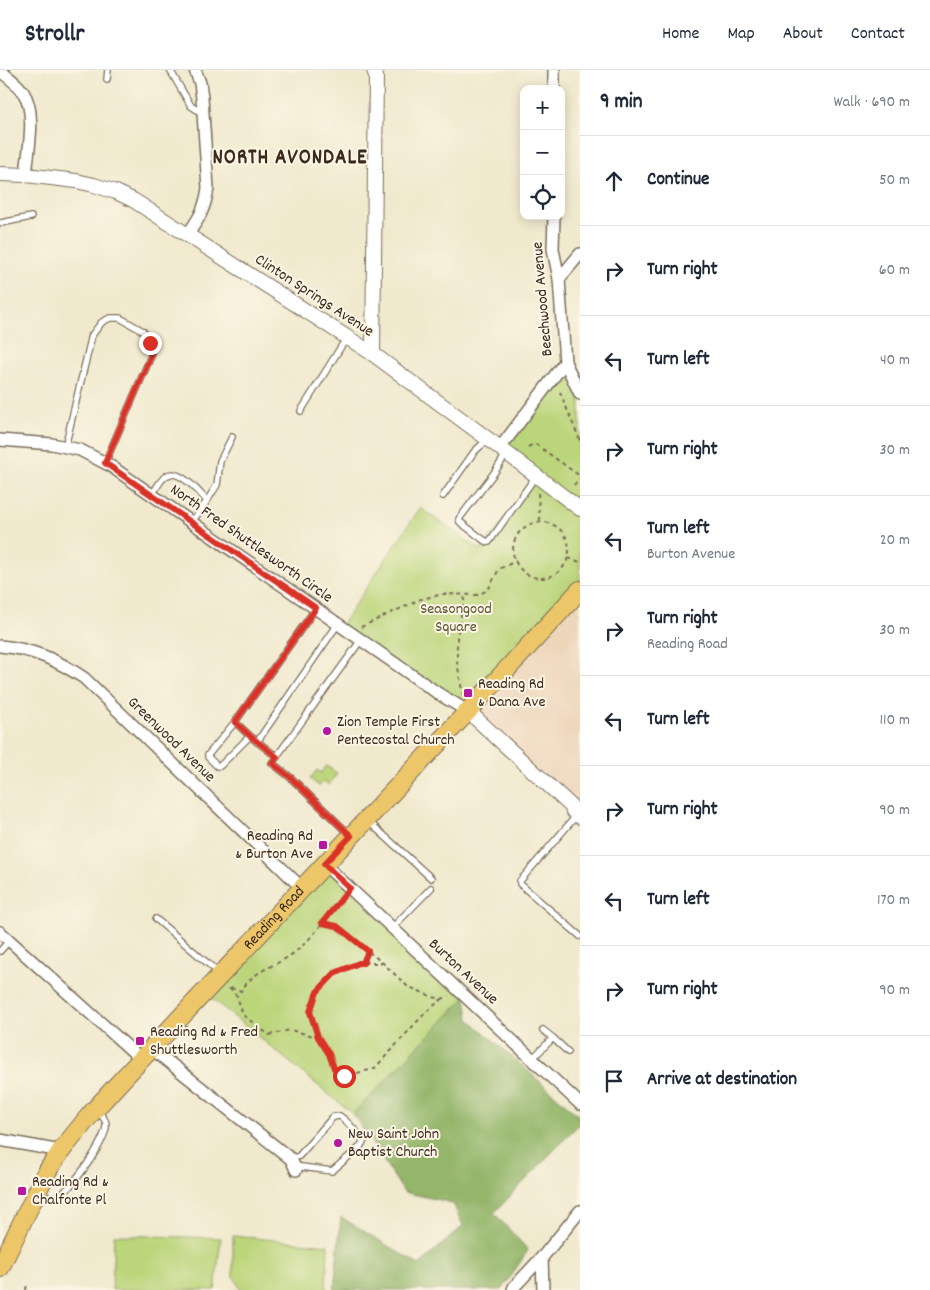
<!DOCTYPE html>
<meta charset="utf-8">
<style>
:root{--surface:#fff;--page:#f2f2f3;--text:#1f2937;--muted:#747a83;--line:#e0e1e3}
body{margin:0;font-family:Dekko,sans-serif;background:var(--page);color:var(--text)}
.controls{position:absolute;right:15px;top:15px;display:grid;overflow:hidden;border-radius:10px;box-shadow:0 2px 12px #0003}
.controls button{width:45px;height:45px;display:grid;place-items:center;padding:0;border:0;border-bottom:1px solid var(--line);background:var(--surface);color:var(--text);font:25px sans-serif}
.stop{position:absolute;width:15px;height:15px;margin:-11px;border:4px solid #d93025;border-radius:50%;background:#fff}
.stop.end{background:#d93025;border-color:#fff;box-shadow:0 1px 5px #0008}
.list{margin:0;padding:0;list-style:none}
h2{display:flex;justify-content:space-between;align-items:center;height:65px;margin:0;padding:0 20px;font-size:21px}
h2 small{font-size:16px;font-weight:400;color:var(--muted)}
.list li{display:grid;grid-template-columns:32px 1fr auto;gap:15px;align-items:center;box-sizing:border-box;height:90px;padding:0 20px;border-top:1px solid var(--line)}
.list b{display:block;font-size:19px;white-space:nowrap}
.list p{margin:0;font-size:16px;white-space:nowrap;color:var(--muted)}
.list em{font-size:16px;font-style:normal;color:var(--muted)}
.icon{flex:none;width:28px;height:28px;fill:none;stroke:currentColor;stroke-width:2;stroke-linecap:round;stroke-linejoin:round}
.map{position:relative;flex:none;width:580px;height:1220px;overflow:hidden}
header{display:flex;align-items:center;gap:30px;box-sizing:border-box;height:70px;padding:0 25px;background:var(--surface);border-bottom:1px solid var(--line)}
header strong{font-size:24px}
nav{display:flex;gap:28px;margin-inline-start:auto;font-size:18px}
main{display:flex}
aside{flex:1;background:var(--surface)}
.map>svg:first-child{display:block}
</style>
<header>
<strong>Strollr</strong>
<nav><a>Home</a><a>Map</a><a>About</a><a>Contact</a></nav>
</header>
<main>
<div class="map">
<svg width="580" height="1220" viewBox="0 0 580 1220">
<rect width="100%" height="100%" fill="#fcf5e5"/>
<filter id="ink" filterUnits="userSpaceOnUse"><feTurbulence type="fractalNoise" baseFrequency=".02" numOctaves="2"/><feDisplacementMap in="SourceGraphic" scale="10" xChannelSelector="R" yChannelSelector="G"/><feConvolveMatrix kernelMatrix="1 2 1 2 8 2 1 2 1" color-interpolation-filters="sRGB"/></filter>
<filter id="wash" filterUnits="userSpaceOnUse"><feTurbulence type="fractalNoise" baseFrequency=".0096" numOctaves="4" result="noise"/><feDisplacementMap in="SourceGraphic" scale="20" xChannelSelector="R" yChannelSelector="G"/><feGaussianBlur stdDeviation="1.12" result="paint"/><feColorMatrix in="noise" values="0 0 0 0 0 0 0 0 0 0 0 0 0 0 0 0 0 1.4 0 .05"/><feComposite in="paint" operator="in"/></filter>
<g filter="url(#wash)">
<rect width="100%" height="100%" fill="#f0e9cd"/>
<polygon fill="#eed6bb" points="580,520 580,738 571,736 469,642"/>
<g fill="#bbd57a" stroke="#7b804c">
<polygon points="565,292 580,324 580,520 469,642 341,556 420,438 481,480 538,407 500,378"/>
<polygon points="326,696 337,703 329,715 323,711 319,716 310,709 317,700 321,703"/>
<polygon points="324,794 466,927 353,1044 204,922"/>
<polygon points="114,1165 221,1168 215,1220 112,1220"/>
<polygon points="233,1166 328,1175 326,1220 241,1220 233,1205"/>
</g>
<polygon fill="#94b66a" stroke="#687044" points="466,927 469,949 580,1047 580,1053 494,1143 528,1180 502,1220 334,1220 341,1147 419,1195 463,1156 453,1133 404,1122 353,1044"/>
</g>
<g filter="url(#ink)">
<g fill="none" stroke-linecap="round" stroke-linejoin="round">
<g stroke="#7a6d5b" stroke-width="8">
<g id="service">
<polyline points="170,0 191,36 202,43"/>
<polyline points="107,9 108,0"/>
<polyline points="1,153 31,147"/>
<polyline points="301,341 347,267"/>
<polyline points="65,377 92,265 102,252 110,248 120,248 143,261 150,273 151,286 105,393"/>
<polyline points="507,383 494,403 459,449 460,452 485,471 489,472 536,406"/>
<path d="M 152,425 C 156,419 160,410 166,406 C 178,397 200,423 207,431 L 192,452"/>
<polyline points="443,426 474,382 488,369"/>
<polyline points="207,431 217,415 220,391 232,367"/>
<polyline points="235,652 250,666 277,687"/>
<polyline points="250,666 220,696 217,696 208,687 208,685 235,652 316,538"/>
<polyline points="257,672 338,554"/>
<polyline points="577,745 520,811 520,814 580,866"/>
<polyline points="368,751 431,808"/>
<polyline points="350,765 290,707 272,693 361,570"/>
<polyline points="156,849 219,903"/>
<polyline points="392,858 431,818"/>
<polyline points="0,881 9,871"/>
<polyline points="553,968 568,982"/>
<polyline points="532,989 553,968 543,960"/>
<polyline points="291,1089 299,1086 333,1047 340,1046 346,1051 364,1070 360,1077 332,1101 294,1096"/>
<path d="M 38,1125 C 44,1126 51,1129 57,1127 C 70,1122 108,1069 106,1054 C 106,1049 101,1045 98,1041"/>
</g>
</g>
<g stroke="#7a6d5b" stroke-width="14">
<g id="minor">
<path d="M 0,1 C 8,7 17,13 23,22 C 37,42 28,81 26,105"/>
<polyline points="554,19 554,0"/>
<path d="M 187,165 C 199,149 205,139 208,118 L 202,28 L 200,13 L 195,0"/>
<polyline points="559,209 580,184"/>
<polyline points="565,292 580,324"/>
<polyline points="0,370 52,374 80,380 109,395 439,624 469,642"/>
<polyline points="500,378 565,292 559,209 553,179 554,146"/>
<path d="M 0,576 C 33,579 57,590 84,608 L 302,818"/>
<polyline points="324,794 580,1034"/>
<polyline points="0,862 141,989"/>
<polyline points="151,978 291,1089 296,1100"/>
<polyline points="0,1070 61,1081"/>
<polyline points="542,1187 543,1220"/>
<polyline points="513,1220 514,1217 545,1184 580,1141"/>
</g>
</g>
<g stroke="#7a6d5b" stroke-width="16">
<g id="tertiary">
<polyline points="0,104 26,105 76,111 94,115 116,122 133,130 373,284 500,378 580,439"/>
<polyline points="373,284 376,6 374,0"/>
<polyline points="469,642 571,736 573,741 580,747"/>
</g>
</g>
<g stroke="#7a6d5b" stroke-width="20">
<g id="primary">
<path id="s1" d="M 0,1198 L 23,1150 L 48,1100 L 61,1081 L 90,1045 L 118,1014 C 272,850 428,686 580,520"/>
</g>
</g>
<g stroke="#7a6d5b" stroke-width="2" stroke-dasharray="4 4" stroke-linecap="butt">
<polyline points="560,322 580,371"/>
<polyline points="528,377 532,375 537,375 577,404 580,404"/>
<polyline points="574,415 580,408"/>
<polyline points="538,423 540,452"/>
<circle cx="541" cy="480" r="28"/>
<polyline points="568,488 580,492"/>
<polyline points="361,557 421,529 444,524 477,525 488,520 499,499 516,491"/>
<polyline points="463,626 457,592 457,567 465,525"/>
<polyline points="322,853 337,857 383,893 407,916 433,927 442,929 449,926"/>
<polyline points="363,893 368,881"/>
<polyline points="229,918 237,926 243,945 269,965 290,960 318,967 329,984 334,998 344,1006 374,999 426,942 442,929"/>
<path d="M 231,918 L 241,921 C 254,899 276,897 295,882 C 313,868 329,844 344,826"/>
<polyline points="318,967 311,942 317,922 335,903 359,893 382,893"/>
<polyline points="26,1220 27,1213"/>
</g>
<use href="#service" stroke="#fff" stroke-width="5.5"/>
<use href="#minor" stroke="#fff" stroke-width="11"/>
<use href="#tertiary" stroke="#fff" stroke-width="14"/>
<use href="#primary" stroke="#ecc669" stroke-width="18"/>
</g>
</g>
<g fill="none" stroke-linecap="round" stroke-linejoin="round" filter="url(#ink)">
<polyline stroke="#d93025" stroke-width="6" points="150,273 151,286 105,393 316,538 235,652 250,666 277,687 272,693 290,707 351,766 324,794 350,818 322,853 337,856 368,881 363,893 359,893 335,903 317,922 310,942 318,967 329,984 334,998 344,1006"/>
</g>
<g fill="#b5179e" stroke="#fcf5e5" stroke-width="2">
<rect x="463" y="618" width="10" height="10" rx="2.5"/>
<circle cx="327" cy="661" r="5"/>
<rect x="318" y="770" width="10" height="10" rx="2.5"/>
<rect x="135" y="966" width="10" height="10" rx="2.5"/>
<circle cx="338" cy="1073" r="5"/>
<rect x="17" y="1116" width="10" height="10" rx="2.5"/>
</g>
<g text-anchor="middle" dominant-baseline="central" stroke-width="4" stroke-linejoin="round" paint-order="stroke">
<g font-size="16" fill="#3b2a1e" stroke="#fcf5e5">
<text transform="translate(314 226) rotate(33)">Clinton Springs Avenue</text>
<text transform="translate(543 229) rotate(-95)">Beechwood Avenue</text>
<text transform="translate(251 474) rotate(35)">North Fred Shuttlesworth Circle</text>
<text transform="translate(171 670) rotate(44)">Greenwood Avenue</text>
<text stroke="none"><textPath href="#s1" startOffset="448">Reading Road</textPath></text>
<text transform="translate(463 902) rotate(43)">Burton Avenue</text>
</g>
<g font-size="16" fill="#5b5535" stroke="#fcf5e5">
<text x="456" y="539">Seasongood<tspan x="456" dy="18">Square</tspan></text>
</g>
<g font-size="16" fill="#3b2a1e" stroke="#fcf5e5" text-anchor="start">
<text x="478" y="614">Reading Rd<tspan x="478" dy="18">&amp; Dana Ave</tspan></text>
<text x="337" y="652">Zion Temple First<tspan x="337" dy="18">Pentecostal Church</tspan></text>
<text x="313" y="766" text-anchor="end">Reading Rd<tspan x="313" dy="18">&amp; Burton Ave</tspan></text>
<text x="150" y="962">Reading Rd &amp; Fred<tspan x="150" dy="18">Shuttlesworth</tspan></text>
<text x="348" y="1064">New Saint John<tspan x="348" dy="18">Baptist Church</tspan></text>
<text x="32" y="1112">Reading Rd &amp;<tspan x="32" dy="18">Chalfonte Pl</tspan></text>
</g>
<g font-size="21" font-weight="bold" letter-spacing="1" fill="#3b2a1e" stroke="#fcf5e5">
<text x="290" y="89">NORTH AVONDALE</text>
</g>
</g>
</svg>
<div class="controls">
<button>+</button>
<button>−</button>
<button><svg class="icon" aria-label="locate" viewBox="0 0 24 24"><circle cx="12" cy="12" r="6"/><path d="M12 2v4M12 18v4M2 12h4M18 12h4"/></svg></button>
</div>
<div class="stop" style="left:344px;top:1006px"></div>
<div class="stop end" style="left:150px;top:273px"></div>
</div>
<aside>
<h2>9 min<small>Walk · 690 m</small></h2>
<ul class="list">
<li><svg class="icon" aria-label="ahead" viewBox="0 0 24 24"><path d="M12 20V5M6 11l6-6 6 6"/></svg><div><b>Continue</b></div><em>50 m</em></li>
<li><svg class="icon" aria-label="right" viewBox="0 0 24 24"><path d="M7 20v-9h11M14 6l5 5-5 5"/></svg><div><b>Turn right</b></div><em>60 m</em></li>
<li><svg class="icon" aria-label="left" viewBox="0 0 24 24"><path d="M17 20v-9H6M10 6l-5 5 5 5"/></svg><div><b>Turn left</b></div><em>40 m</em></li>
<li><svg class="icon" aria-label="right" viewBox="0 0 24 24"><path d="M7 20v-9h11M14 6l5 5-5 5"/></svg><div><b>Turn right</b></div><em>30 m</em></li>
<li><svg class="icon" aria-label="left" viewBox="0 0 24 24"><path d="M17 20v-9H6M10 6l-5 5 5 5"/></svg><div><b>Turn left</b><p>Burton Avenue</p></div><em>20 m</em></li>
<li><svg class="icon" aria-label="right" viewBox="0 0 24 24"><path d="M7 20v-9h11M14 6l5 5-5 5"/></svg><div><b>Turn right</b><p>Reading Road</p></div><em>30 m</em></li>
<li><svg class="icon" aria-label="left" viewBox="0 0 24 24"><path d="M17 20v-9H6M10 6l-5 5 5 5"/></svg><div><b>Turn left</b></div><em>110 m</em></li>
<li><svg class="icon" aria-label="right" viewBox="0 0 24 24"><path d="M7 20v-9h11M14 6l5 5-5 5"/></svg><div><b>Turn right</b></div><em>90 m</em></li>
<li><svg class="icon" aria-label="left" viewBox="0 0 24 24"><path d="M17 20v-9H6M10 6l-5 5 5 5"/></svg><div><b>Turn left</b></div><em>170 m</em></li>
<li><svg class="icon" aria-label="right" viewBox="0 0 24 24"><path d="M7 20v-9h11M14 6l5 5-5 5"/></svg><div><b>Turn right</b></div><em>90 m</em></li>
<li><svg class="icon" aria-label="arrive" viewBox="0 0 24 24"><path d="M6 21V4h12l-3 4 3 4H6"/></svg><div><b>Arrive at destination</b></div></li>
</ul>
</aside>
</main>
